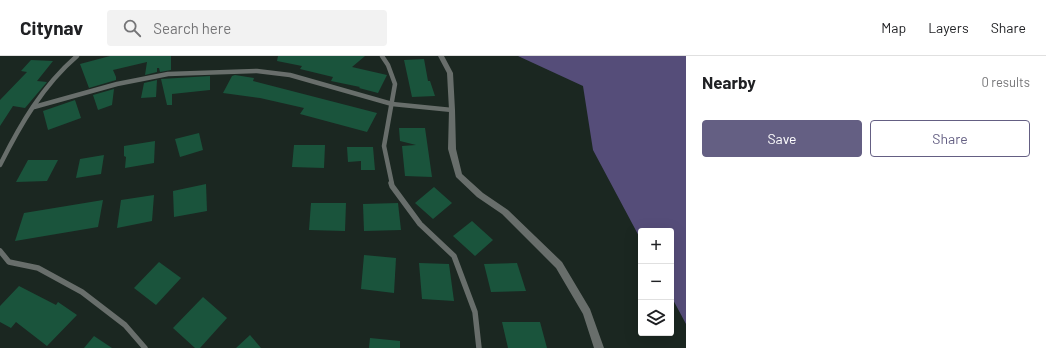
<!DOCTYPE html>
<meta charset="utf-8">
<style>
:root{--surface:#fff;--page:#f2f2f2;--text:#202124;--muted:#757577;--line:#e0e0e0;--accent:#645f83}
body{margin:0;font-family:Barlow,sans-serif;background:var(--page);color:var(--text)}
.controls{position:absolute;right:12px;bottom:12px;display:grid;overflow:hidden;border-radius:4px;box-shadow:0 4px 16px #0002}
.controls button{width:36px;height:36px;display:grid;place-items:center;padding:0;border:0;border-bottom:1px solid var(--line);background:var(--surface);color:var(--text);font:20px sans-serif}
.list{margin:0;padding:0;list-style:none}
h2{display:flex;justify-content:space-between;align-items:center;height:52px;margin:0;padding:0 16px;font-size:17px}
h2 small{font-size:13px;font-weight:400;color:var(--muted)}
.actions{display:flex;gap:8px;padding:12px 16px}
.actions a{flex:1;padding:9px 0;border:1px solid var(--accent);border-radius:4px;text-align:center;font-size:14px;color:var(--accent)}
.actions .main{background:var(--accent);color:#fff}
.icon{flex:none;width:22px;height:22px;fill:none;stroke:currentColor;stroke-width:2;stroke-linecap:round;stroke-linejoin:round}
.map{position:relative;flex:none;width:686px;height:292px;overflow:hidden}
header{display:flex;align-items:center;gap:24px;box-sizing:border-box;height:56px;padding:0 20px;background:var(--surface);border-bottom:1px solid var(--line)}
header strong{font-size:19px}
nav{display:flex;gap:22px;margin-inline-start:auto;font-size:14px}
.search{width:280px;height:36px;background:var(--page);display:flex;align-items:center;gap:10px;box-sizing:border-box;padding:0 14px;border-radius:4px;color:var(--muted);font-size:15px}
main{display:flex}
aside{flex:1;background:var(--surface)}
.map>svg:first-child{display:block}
</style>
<header>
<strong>Citynav</strong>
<div class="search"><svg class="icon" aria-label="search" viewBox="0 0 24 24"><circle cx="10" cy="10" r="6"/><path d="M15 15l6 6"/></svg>Search here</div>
<nav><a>Map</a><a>Layers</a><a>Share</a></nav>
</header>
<main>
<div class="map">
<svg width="686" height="292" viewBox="0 0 686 292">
<rect width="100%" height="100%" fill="#1b2721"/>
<polygon fill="#554d79" points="518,0 686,0 686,268 671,240 671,175 641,175 641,184 593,94 583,30"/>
<g fill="#1a543c">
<polygon points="110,0 171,0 171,14 160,16 159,12 157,12 157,16 145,19 147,6 113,14 116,21 116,24 89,32 80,8"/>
<polygon points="278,0 365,0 352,11 387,19 378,37 359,32 360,31 331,25 333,21 300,13 302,10 277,5"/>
<polygon points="424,3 428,25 430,25 435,40 412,41 404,4"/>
<polygon points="31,4 53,5 37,25 47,26 25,52 13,50 0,70 0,44 27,16 21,15"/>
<polygon points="235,19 254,22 253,25 377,57 367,76 300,58 304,52 260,42 223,37 232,20"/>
<polygon points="210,20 210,34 172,38 172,49 167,49 161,23"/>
<polygon points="157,24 156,41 141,42 144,27"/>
<polygon points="114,33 112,49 98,54 93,39"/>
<polygon points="75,44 81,62 48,74 43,55"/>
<polygon points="399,72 425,72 432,121 405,120 402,90 416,89 400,85"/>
<polygon points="199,77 203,94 180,101 175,83"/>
<polygon points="155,85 154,107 125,112 126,101 124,100 124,90"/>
<polygon points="294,89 325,89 324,112 292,111"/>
<polygon points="347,91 373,91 375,114 361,114 361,105 348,106"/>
<polygon points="104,99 101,118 76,122 80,103"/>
<polygon points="28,104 58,104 47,125 16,126"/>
<polygon points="206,128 207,155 174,161 173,135"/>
<polygon points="434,131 452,147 433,163 415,147"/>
<polygon points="154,139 152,165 117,172 121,144"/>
<polygon points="103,144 98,171 15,185 24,157"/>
<polygon points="311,147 346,147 345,175 309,174"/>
<polygon points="398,147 401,174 364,175 363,148"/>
<polygon points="472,165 493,184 475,200 453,180"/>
<polygon points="364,199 396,202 394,237 361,233"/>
<polygon points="159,206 181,222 156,249 134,232"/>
<polygon points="419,207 449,208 454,245 422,243"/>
<polygon points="517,207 526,235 491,236 484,208"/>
<polygon points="19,230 56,249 58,246 77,259 47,290 16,266 11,272 0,266 0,250"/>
<polygon points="203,241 227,262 200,292 195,292 173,272"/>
<polygon points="502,266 540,266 547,292 508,292"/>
<polygon points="250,279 261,292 236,292"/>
<polygon points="94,280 112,292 84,292"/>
<polygon points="370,282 400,285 400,292 369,292"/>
</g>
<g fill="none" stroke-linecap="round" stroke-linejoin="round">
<g stroke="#686e6b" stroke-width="4.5">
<polyline points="382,0 388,9 395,28 384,90 392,128"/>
<polyline points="34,51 117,28 168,18 257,15 290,19 392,48 452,54"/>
<path d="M 0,109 C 20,69 43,29 77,0"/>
</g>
<g stroke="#686e6b" stroke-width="5.5">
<polyline points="391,127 392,130 420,168 454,200 475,256 479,292"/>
<polyline points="0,195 9,206 38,212 82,236 125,269 145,292"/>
</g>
<polygon fill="#686e6b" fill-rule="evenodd" points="438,0 444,0 453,17 455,54 456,93 462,118 483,137 508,154 562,206 590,253 604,292 594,292 583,258 556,212 502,158 477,141 456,121 448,93 449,54 447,17"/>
</g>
</svg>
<div class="controls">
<button>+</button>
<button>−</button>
<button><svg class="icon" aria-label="layers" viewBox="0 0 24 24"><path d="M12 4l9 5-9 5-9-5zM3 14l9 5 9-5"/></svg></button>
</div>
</div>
<aside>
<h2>Nearby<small>0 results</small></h2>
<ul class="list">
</ul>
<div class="actions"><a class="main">Save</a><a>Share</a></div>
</aside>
</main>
